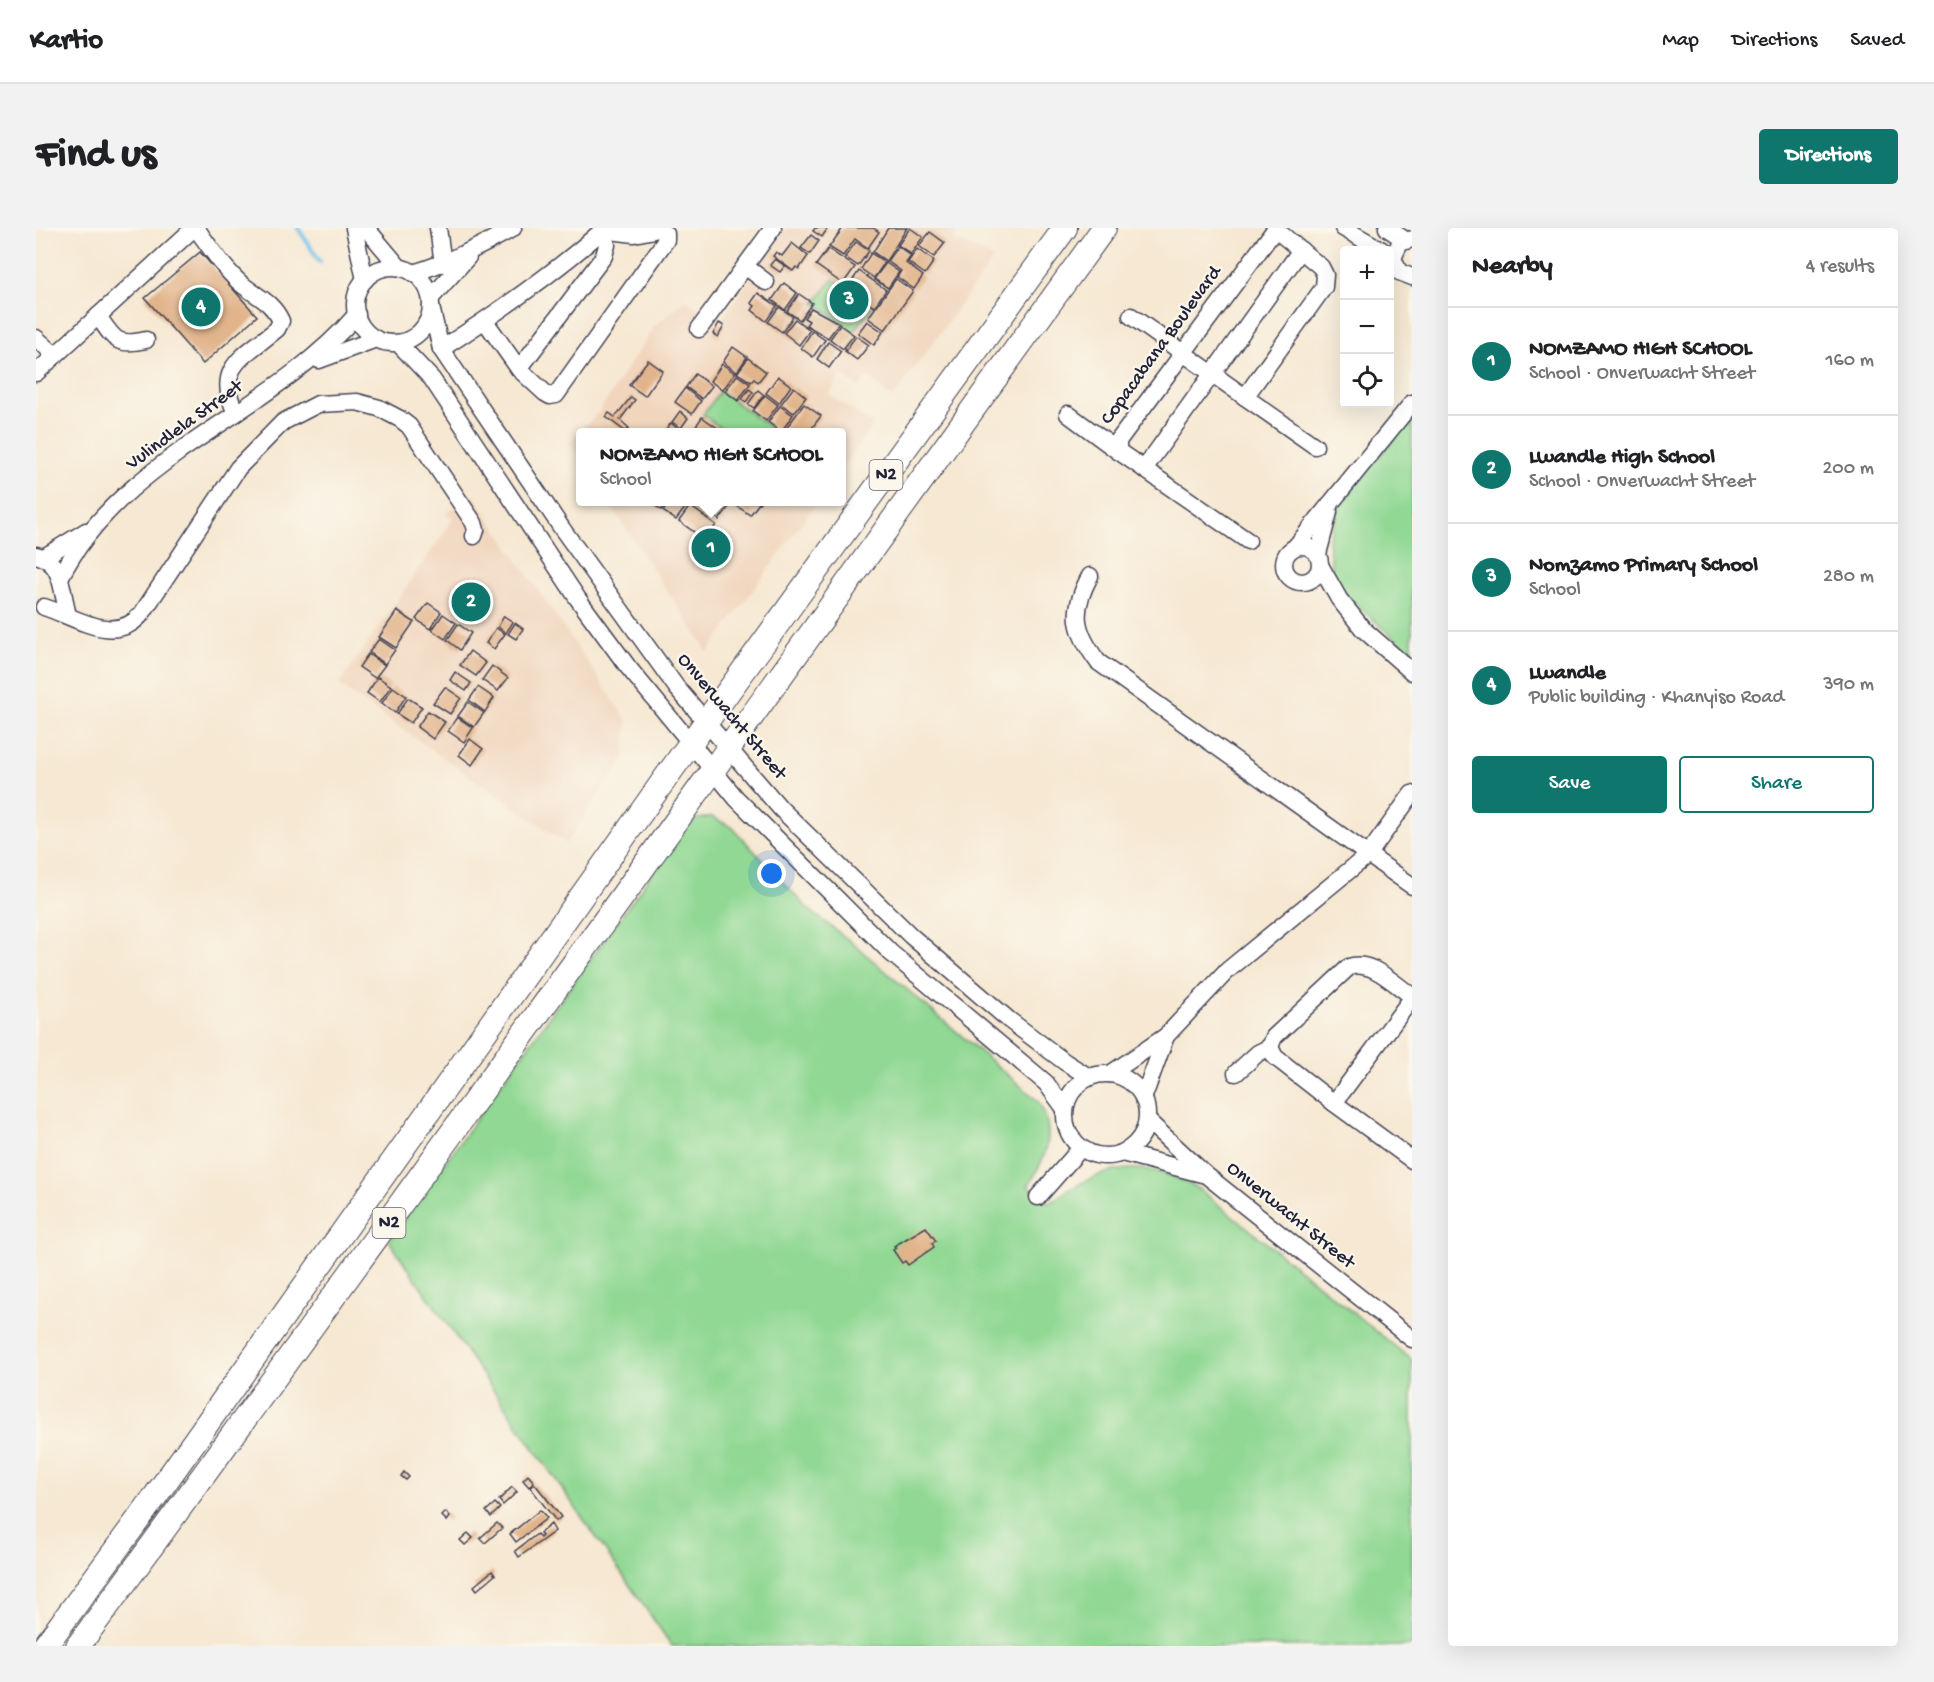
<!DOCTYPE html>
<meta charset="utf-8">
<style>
:root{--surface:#fff;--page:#f2f2f2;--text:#202124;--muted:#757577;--line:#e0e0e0;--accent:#0f766e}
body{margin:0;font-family:"Gochi Hand",sans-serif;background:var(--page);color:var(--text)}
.controls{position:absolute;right:18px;top:18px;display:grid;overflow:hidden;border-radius:6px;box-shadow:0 6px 24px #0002}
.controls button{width:54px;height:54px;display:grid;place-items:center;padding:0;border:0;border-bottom:2px solid var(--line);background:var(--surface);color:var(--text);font:30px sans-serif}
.you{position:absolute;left:736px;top:646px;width:21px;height:21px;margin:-15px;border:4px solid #fff;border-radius:50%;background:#1a73e8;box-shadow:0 0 0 9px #1a73e833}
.badge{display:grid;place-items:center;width:39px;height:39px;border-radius:50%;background:var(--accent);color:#fff;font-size:20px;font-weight:700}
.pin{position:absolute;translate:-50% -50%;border:3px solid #fff;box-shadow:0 2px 6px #0006}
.popup{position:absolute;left:540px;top:200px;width:270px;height:78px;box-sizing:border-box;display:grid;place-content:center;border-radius:6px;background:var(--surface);filter:drop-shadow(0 2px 4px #0005);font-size:20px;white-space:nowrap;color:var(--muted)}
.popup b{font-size:22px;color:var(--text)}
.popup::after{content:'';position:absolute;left:50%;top:100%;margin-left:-12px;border:12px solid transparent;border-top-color:var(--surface)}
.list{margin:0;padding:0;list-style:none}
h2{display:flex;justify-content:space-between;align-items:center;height:78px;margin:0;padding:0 24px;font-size:26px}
h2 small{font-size:20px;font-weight:400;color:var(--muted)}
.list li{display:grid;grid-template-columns:39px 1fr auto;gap:18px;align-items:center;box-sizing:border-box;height:108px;padding:0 24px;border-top:2px solid var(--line)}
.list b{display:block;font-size:22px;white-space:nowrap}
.list p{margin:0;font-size:20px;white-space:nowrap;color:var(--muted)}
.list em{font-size:20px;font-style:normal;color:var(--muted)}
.actions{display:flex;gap:12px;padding:18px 24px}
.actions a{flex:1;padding:14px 0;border:2px solid var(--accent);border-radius:6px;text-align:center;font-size:21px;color:var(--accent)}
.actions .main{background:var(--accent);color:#fff}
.icon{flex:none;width:33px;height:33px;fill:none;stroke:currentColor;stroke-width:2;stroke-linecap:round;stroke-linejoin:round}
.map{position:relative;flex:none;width:1376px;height:1418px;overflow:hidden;border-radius:6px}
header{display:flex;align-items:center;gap:36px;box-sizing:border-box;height:84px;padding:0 30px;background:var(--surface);border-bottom:2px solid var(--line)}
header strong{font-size:28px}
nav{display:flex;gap:33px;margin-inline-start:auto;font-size:21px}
.intro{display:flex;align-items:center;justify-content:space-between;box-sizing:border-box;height:144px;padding:0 36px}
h1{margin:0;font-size:42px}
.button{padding:15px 27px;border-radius:6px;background:var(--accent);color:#fff;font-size:21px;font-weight:700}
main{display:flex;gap:36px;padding:0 36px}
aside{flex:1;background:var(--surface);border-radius:6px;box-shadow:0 6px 24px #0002}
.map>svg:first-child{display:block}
</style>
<header>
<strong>Kartio</strong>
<nav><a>Map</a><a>Directions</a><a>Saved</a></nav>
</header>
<div class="intro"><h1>Find us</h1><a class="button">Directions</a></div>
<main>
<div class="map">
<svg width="1376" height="1418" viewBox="0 0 1376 1418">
<rect width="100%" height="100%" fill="#fbf7ec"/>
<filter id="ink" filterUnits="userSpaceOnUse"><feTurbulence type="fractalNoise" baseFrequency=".0167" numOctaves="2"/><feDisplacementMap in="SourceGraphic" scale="12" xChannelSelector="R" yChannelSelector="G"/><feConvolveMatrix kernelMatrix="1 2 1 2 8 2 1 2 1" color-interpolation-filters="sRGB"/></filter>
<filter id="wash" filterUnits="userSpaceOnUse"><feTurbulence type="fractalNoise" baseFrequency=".008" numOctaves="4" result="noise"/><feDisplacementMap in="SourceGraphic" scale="24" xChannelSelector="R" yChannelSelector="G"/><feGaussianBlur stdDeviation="1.35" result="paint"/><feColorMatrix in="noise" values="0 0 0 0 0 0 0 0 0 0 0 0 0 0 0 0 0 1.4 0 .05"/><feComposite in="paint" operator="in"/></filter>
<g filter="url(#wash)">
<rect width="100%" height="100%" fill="#f6e8d2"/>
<g fill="#f1d5bd">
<polygon points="751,0 923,0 917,11 958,30 857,170 831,149 823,159 805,147 793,167 837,196 806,240 806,204 544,204 544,233 533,215 563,184 618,99 649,72 683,94"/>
<polygon points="437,267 591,492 589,529 530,615 303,457 417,291 410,285"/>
<polygon points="572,274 781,274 672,424"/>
</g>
<g fill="#90d893" stroke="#597d67" stroke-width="1.5">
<polygon points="797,51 836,80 818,104 779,75"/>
<polygon points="684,163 734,199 731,204 691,204 667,187"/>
<polygon points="1376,188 1376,425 1311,369 1297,348 1292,312 1303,279"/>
<path d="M 676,589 L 696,599 L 772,681 L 814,713 L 1001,872 C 1022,902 1010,930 992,958 L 1013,975 C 1065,937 1110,927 1167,964 L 1376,1132 L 1376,1418 L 636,1418 L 353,1013 L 649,599 L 661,591 Z"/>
</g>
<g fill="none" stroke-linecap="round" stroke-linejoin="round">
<polyline stroke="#6cc0e8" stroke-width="4.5" points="262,0 284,34"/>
</g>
<g id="blocks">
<g fill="#e1b48b">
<polygon points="779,0 792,0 786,9 777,3"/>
<polygon points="807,0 837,0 843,4 832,20 819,11 807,28 793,19"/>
<polygon points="852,0 871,0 850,33 837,24"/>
<polygon points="874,0 887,9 875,26 862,17"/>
<polygon points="894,4 909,15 898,29 883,18"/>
<polygon points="775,7 783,13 774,26 765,20"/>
<polygon points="820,14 833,23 822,38 809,29"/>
<polygon points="756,15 772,28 763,41 760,39 757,43 737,28 740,24 746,28"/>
<polygon points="862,18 875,28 870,35 887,48 878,61 861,49 865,43 851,33"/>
<polygon points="792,21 819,39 807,56 780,37"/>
<polygon points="881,21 898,33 889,46 872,34"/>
<polygon points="164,24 221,88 167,136 109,70"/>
<polygon points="835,25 849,34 838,50 825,41"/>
<polygon points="739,31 749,38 744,44 734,37"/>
<polygon points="850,35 863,44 852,60 838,51"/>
<polygon points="823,43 850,62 838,79 811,60"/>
<polygon points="860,51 877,63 849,102 832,90"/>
<polygon points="748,55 761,65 749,82 736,72"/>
<polygon points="722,65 741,78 730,93 716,82 719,78 715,75"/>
<polygon points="763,66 776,75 764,92 751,83"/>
<polygon points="743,79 757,89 746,104 732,94"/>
<polygon points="775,80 803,95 792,110 770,97 773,93 768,90"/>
<polygon points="759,91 774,102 763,117 748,105"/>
<polygon points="831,93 847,104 838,117 822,105"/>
<polygon points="683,95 688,98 682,109 677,106"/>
<polygon points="804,97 818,107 807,121 794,111"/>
<polygon points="776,103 789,112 777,129 765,120"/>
<polygon points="820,108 833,117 821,132 809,123"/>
<polygon points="792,114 805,123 793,140 781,131"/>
<polygon points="697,119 711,129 701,144 687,134"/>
<polygon points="712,130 730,144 722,154 718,151 715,154 701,145"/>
<polygon points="612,132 627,143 609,168 593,157"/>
<polygon points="686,136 699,145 687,162 674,153"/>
<polygon points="659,146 676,158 666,171 650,159"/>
<polygon points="701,147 714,156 702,173 689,163"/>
<polygon points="742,148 755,158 743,175 730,165"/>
<polygon points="758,159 770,169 758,185 745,176"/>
<polygon points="649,160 665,173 656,186 639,174"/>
<polygon points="713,161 717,164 710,174 706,171"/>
<polygon points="722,162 728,167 718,180 712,176"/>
<polygon points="729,167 742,177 730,193 717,183"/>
<polygon points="595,169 599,172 584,192 593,200 590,204 570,189 573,185 579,189"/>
<polygon points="768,176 785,188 773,204 752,204 749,202"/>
<polygon points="744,178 757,187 745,204 732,194"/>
<polygon points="644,183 652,190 645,200 636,194"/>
<polygon points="666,189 687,204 656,204"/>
<polygon points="635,195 643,202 641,204 628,204"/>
<polygon points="614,274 631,274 625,282"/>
<polygon points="635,274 652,276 640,292 627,283"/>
<polygon points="659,274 675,274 669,281"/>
<polygon points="677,274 691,274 695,276 683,292 671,282"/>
<polygon points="700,274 724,274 714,287 698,276"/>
<polygon points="654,278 680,297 669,312 643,293"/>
<polygon points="392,375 405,384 394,401 380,391"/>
<polygon points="361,383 378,394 360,420 343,409"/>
<polygon points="407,386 420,395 409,411 396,402"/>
<polygon points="468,388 477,394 470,405 462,399"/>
<polygon points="479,395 487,401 480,411 472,406"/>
<polygon points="422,396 435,405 424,422 411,412"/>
<polygon points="460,400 469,406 458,421 450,415"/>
<polygon points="343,411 359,422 349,436 333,424"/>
<polygon points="434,423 450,435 440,448 424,437"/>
<polygon points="332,426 349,437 339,450 323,439"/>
<polygon points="456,438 472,450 462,463 446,452"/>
<polygon points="419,444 435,455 430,463 414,452"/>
<polygon points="342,449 355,458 344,474 331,465"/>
<polygon points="357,459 370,468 359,485 346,475"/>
<polygon points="409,459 425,470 414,486 397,475"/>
<polygon points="442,459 458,470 449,484 433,472"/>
<polygon points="372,470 386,479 375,495 361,486"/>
<polygon points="432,474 448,485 438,499 422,488"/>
<polygon points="392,483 409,494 397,511 381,499"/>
<polygon points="421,489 437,500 428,514 412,503"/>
<polygon points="434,511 447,521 436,537 423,527"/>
<polygon points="890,999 900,1013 896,1015 898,1019 872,1037 869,1033 866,1035 857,1022 860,1020 858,1018"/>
<polygon points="368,1244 373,1249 370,1252 365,1248"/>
<polygon points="492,1247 498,1254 493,1259 487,1252"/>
<polygon points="499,1256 525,1289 520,1293 494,1259"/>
<polygon points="476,1259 481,1264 467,1277 463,1272"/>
<polygon points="459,1275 464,1280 455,1289 450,1283"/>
<polygon points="504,1282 511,1290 480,1314 474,1306"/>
<polygon points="410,1284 414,1289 411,1293 406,1288"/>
<polygon points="461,1295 466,1300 449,1315 444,1310"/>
<polygon points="515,1296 519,1303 483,1329 479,1323 501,1306 504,1310 506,1308 504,1305"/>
<polygon points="432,1305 437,1310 429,1317 424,1312"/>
<polygon points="456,1343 459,1347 441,1362 438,1358"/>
</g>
</g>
</g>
<g filter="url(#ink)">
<use href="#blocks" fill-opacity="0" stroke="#424052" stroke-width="1.5"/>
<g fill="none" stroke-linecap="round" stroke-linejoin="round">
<g stroke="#424052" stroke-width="19">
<g id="minor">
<path d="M 160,0 C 173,18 185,37 201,52 C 216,67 235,71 245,93 L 241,101 C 209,128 177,139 200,185"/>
<polyline points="318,0 329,52"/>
<polyline points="330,0 363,39"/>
<polyline points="402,0 407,36"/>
<polyline points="1307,0 1346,22"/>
<polyline points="1351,0 1369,12"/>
<polyline points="1376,11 1364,15 1357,30 1363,44 1376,49"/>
<polyline points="709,38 730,54"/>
<circle cx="357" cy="77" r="38"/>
<path d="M 377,45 C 414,34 445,19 477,0"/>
<polyline points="395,70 432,29"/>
<polyline points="395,79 405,121 527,302 641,460 718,550 745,581 875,708 973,792 1029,834 1053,849"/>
<path d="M 62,88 C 78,111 80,119 110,112"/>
<polyline points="1095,88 1209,169 1288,59 1289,47 1285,39 1239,1"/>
<polyline points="663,101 737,0"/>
<polyline points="0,110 19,127"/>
<polyline points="362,115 396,151 542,371 592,439 700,570 855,725 1010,855 1029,881"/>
<path d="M 405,121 C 461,85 517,46 567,2 L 598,6 L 623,1 L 630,6 L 630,12 L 520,167 L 514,168 L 509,165 L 483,141 L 449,93"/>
<polyline points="283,132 340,111"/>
<polyline points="483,141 568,28 571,17 567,0"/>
<polyline points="0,145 158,0"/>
<polyline points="1209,169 1279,218"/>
<polyline points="1032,186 1082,223"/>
<polyline points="1108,241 1265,22"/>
<polyline points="1212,313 1082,223 1082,213 1240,0"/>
<circle cx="1266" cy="336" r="18"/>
<polyline points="1260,318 1376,175"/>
<polyline points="1282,326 1293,284"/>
<path d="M 0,327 C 28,334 25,363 32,387"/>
<polyline points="8,329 50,303"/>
<polyline points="1285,339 1303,371 1327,401 1376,444"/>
<path d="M 1054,348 C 1035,383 1038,402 1062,434 L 1376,658"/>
<path d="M 24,350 C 86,227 235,187 321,86"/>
<path d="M 8,379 C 40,389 81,419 107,384 L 202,240 L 247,194 L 282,176 L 321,174 L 343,180 L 364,191 L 373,198 L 438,295 L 440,302 L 438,308"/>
<polyline points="1376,770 1298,875 1376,932"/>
<polyline points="1200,845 1222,825 1234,819"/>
<polyline points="1074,846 1130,808 1192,742 1332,627 1376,566"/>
<circle cx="1070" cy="887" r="41"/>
<polyline points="1107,871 1130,808"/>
<path d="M 1298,875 L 1239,829 L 1234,819 L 1238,809 L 1313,739 C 1335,731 1358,756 1376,768"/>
<polyline points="1111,892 1170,947 1376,1111"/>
<polyline points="1086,925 1166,946"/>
<polyline points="1002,969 1045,920"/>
</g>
</g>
<g stroke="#424052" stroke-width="26">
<g id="highway">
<polyline points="9,1418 118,1270 636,541 1029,0"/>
<path d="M 42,1418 C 389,948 725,472 1068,0"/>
</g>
</g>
<use href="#minor" stroke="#fff" stroke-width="16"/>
<use href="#highway" stroke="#fff" stroke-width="24"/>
</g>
</g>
<g text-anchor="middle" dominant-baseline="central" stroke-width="4.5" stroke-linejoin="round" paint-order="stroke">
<g fill="#fbf7ec" stroke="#636270" stroke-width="1.5">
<rect x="833.5" y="232" width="33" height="30" rx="4.5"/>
<rect x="336.5" y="980" width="33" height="30" rx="4.5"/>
</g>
<g font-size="18" font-weight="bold" fill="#22223b">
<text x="850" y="247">N2</text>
<text x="353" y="995">N2</text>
</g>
<g font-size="20" fill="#22223b" stroke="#fbf7ec">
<text transform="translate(1126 118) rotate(-54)">Copacabana Boulevard</text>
<text transform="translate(149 198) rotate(-36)">Vulindlela Street</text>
<text transform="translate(695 489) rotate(50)">Onverwacht Street</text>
<text transform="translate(1254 988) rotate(39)">Onverwacht Street</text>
</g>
</g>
</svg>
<div class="controls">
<button>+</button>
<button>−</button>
<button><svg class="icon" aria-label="locate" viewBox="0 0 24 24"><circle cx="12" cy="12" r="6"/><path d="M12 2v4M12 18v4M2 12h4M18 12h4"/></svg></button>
</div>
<div class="you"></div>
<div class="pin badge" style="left:675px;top:320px">1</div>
<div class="popup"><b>NOMZAMO HIGH SCHOOL</b>School</div>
<div class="pin badge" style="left:435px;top:374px">2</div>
<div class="pin badge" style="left:813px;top:72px">3</div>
<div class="pin badge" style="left:165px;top:79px">4</div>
</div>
<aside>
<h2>Nearby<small>4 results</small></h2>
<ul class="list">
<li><span class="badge">1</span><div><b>NOMZAMO HIGH SCHOOL</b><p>School · Onverwacht Street</p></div><em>160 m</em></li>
<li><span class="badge">2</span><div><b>Lwandle High School</b><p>School · Onverwacht Street</p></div><em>200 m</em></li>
<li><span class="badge">3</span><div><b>Nomzamo Primary School</b><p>School</p></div><em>280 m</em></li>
<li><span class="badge">4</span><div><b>Lwandle</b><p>Public building · Khanyiso Road</p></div><em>390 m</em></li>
</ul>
<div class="actions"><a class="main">Save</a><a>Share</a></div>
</aside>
</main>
